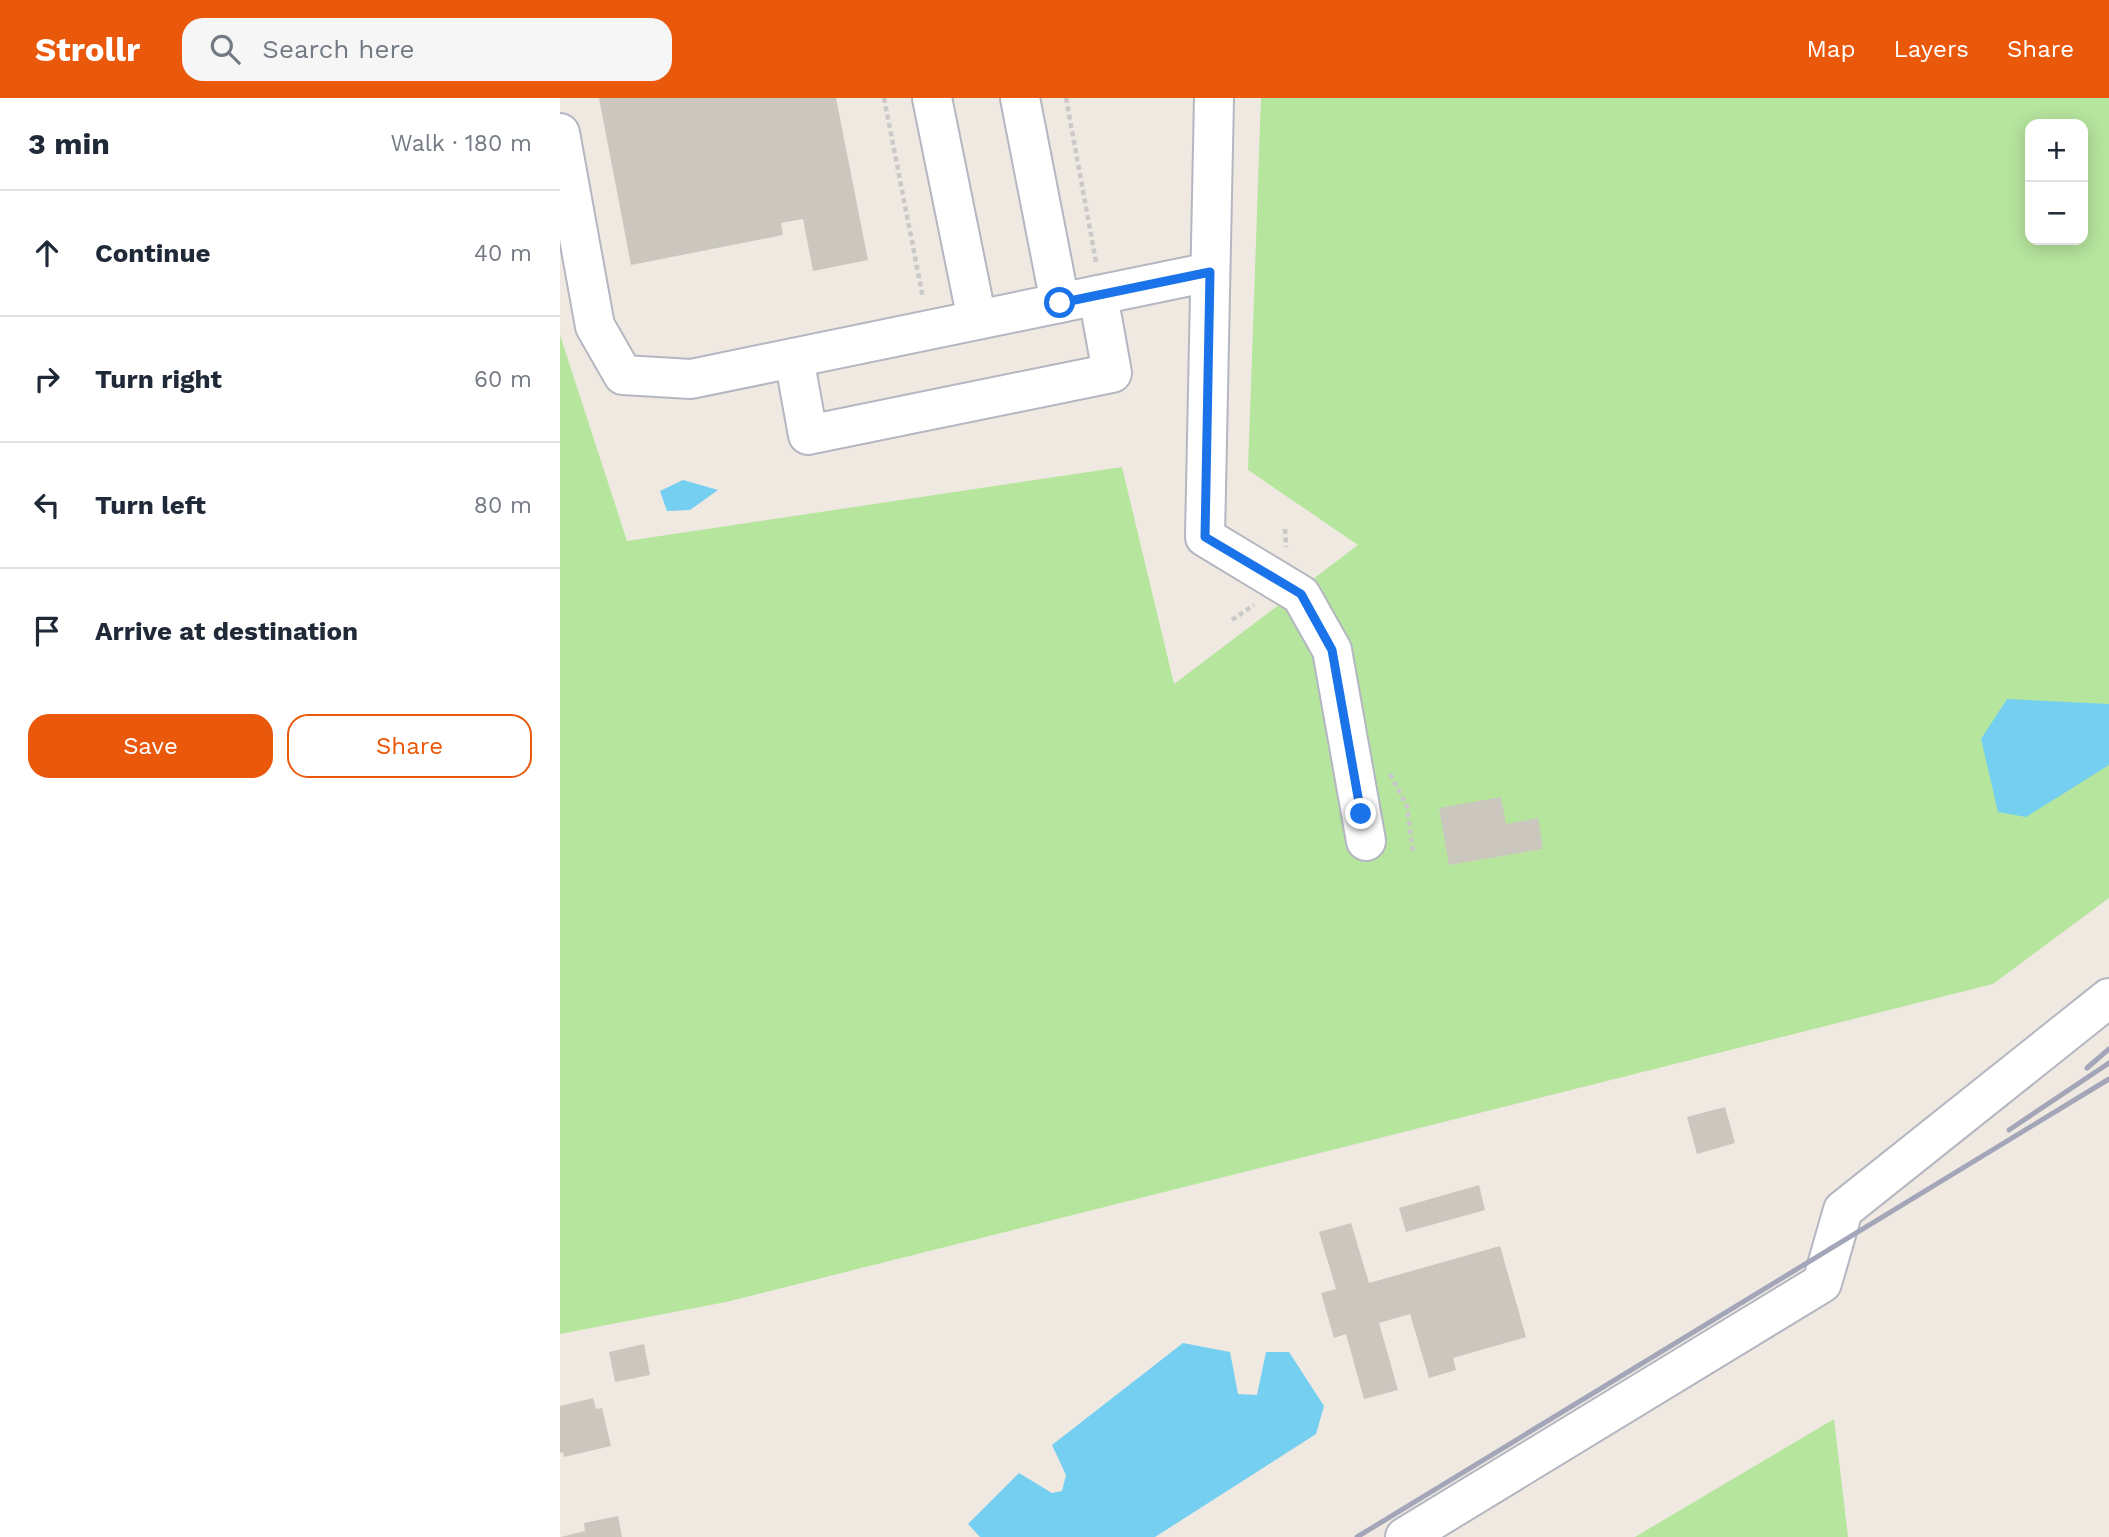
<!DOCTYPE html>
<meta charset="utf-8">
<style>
:root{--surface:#fff;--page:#f6f6f7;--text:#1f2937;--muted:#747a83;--line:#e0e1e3;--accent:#ea580c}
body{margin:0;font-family:"Work Sans",sans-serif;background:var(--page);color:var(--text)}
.controls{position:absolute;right:21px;top:21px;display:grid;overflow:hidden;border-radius:14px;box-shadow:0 4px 18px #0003}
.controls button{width:63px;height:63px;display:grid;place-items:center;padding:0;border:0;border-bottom:2px solid var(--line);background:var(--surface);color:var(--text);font:35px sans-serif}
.stop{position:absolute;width:21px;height:21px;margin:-16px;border:5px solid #1a73e8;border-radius:50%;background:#fff}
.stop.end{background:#1a73e8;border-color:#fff;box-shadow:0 2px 7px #0008}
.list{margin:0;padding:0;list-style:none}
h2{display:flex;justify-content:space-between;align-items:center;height:91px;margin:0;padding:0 28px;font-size:30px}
h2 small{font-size:23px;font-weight:400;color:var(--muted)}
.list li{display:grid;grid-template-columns:46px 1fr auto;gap:21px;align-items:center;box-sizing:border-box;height:126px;padding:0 28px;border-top:2px solid var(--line)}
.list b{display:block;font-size:26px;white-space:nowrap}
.list em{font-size:23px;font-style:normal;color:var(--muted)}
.actions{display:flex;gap:14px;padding:21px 28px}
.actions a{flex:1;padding:16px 0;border:2px solid var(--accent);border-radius:21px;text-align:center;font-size:24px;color:var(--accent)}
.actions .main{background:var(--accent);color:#fff}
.icon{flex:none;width:38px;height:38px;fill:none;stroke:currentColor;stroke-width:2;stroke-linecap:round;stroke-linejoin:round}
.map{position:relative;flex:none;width:1549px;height:1439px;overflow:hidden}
header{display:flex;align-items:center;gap:42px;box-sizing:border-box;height:98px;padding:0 35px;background:var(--accent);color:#fff}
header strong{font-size:33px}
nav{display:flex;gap:38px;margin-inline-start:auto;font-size:24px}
.search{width:490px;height:63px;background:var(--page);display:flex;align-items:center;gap:18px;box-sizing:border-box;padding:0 24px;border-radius:21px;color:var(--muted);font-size:26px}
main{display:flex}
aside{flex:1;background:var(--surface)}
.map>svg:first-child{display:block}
</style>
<header>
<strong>Strollr</strong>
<div class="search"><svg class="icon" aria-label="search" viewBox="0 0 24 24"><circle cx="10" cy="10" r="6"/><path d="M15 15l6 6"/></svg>Search here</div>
<nav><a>Map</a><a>Layers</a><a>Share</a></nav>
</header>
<main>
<aside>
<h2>3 min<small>Walk · 180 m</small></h2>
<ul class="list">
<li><svg class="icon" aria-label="ahead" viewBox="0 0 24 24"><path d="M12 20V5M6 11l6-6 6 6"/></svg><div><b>Continue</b></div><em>40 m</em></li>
<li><svg class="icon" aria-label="right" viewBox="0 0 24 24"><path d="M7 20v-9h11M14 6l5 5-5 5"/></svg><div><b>Turn right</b></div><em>60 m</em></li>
<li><svg class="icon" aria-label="left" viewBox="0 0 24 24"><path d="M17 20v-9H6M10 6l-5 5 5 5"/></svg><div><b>Turn left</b></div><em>80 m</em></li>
<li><svg class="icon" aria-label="arrive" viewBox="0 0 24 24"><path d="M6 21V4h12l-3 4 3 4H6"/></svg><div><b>Arrive at destination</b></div></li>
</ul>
<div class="actions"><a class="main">Save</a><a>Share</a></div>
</aside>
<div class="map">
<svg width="1549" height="1439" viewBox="0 0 1549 1439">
<rect width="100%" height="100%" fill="#efe9e1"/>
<g fill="#b6e59e" fill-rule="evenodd">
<path d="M 701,0 L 1549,0 L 1549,800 L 1433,886 L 166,1204 L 0,1236 L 0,237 L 67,443 L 562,369 L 614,586 L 798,447 L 688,372 ZM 1470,26 L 1523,26 L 1523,142 L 1470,142 Z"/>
<polygon points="1274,1321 1288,1439 1075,1439"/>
</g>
<g fill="#75cff0">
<polygon points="123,382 158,392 130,412 107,413 100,393"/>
<polygon points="1447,601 1549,606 1549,667 1466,719 1438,714 1421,641"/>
<polygon points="623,1245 670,1254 678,1296 697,1297 706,1254 729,1254 764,1308 756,1336 595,1439 420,1439 408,1426 459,1375 492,1395 502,1393 506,1377 492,1347"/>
</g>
<g fill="#cbc7bf">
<polygon points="39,0 276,0 308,162 253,173 243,121 221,125 223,137 71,167"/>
<polygon points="941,699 946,726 978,720 983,751 889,767 879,710"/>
<polygon points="1165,1009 1175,1045 1137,1056 1127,1019"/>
<polygon points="919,1087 925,1112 846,1134 839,1110"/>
<polygon points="791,1125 809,1185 940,1148 966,1239 893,1260 896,1272 869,1280 850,1216 819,1225 838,1292 804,1301 786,1236 774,1240 761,1195 776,1191 759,1134"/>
<polygon points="84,1246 90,1277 55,1284 49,1254"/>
<polygon points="33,1300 36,1311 42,1310 51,1348 4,1359 3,1354 0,1355 0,1308"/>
<polygon points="58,1418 62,1439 1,1439 25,1433 24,1425"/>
</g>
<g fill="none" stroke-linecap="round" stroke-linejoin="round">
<g stroke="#b4b7c1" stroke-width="42">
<g id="minor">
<polyline points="372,0 417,222"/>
<polyline points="460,0 500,205"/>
<polyline points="654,0 645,439 741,497 772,552 806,743"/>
<polyline points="0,35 35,228 63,277 131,281 650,174"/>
<polyline points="234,260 248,337 552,275 538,197"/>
<polyline points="845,1439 1262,1185 1283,1112 1549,900"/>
</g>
</g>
<g stroke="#c9c9c9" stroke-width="4.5" stroke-dasharray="5 3.5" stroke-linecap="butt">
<polyline points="324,0 363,200"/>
<polyline points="506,0 536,164"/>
<polyline points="725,431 726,449"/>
<polyline points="672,522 694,507"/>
<polyline points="830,676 847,708 853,754"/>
</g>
<use href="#minor" stroke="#fff" stroke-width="38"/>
<g stroke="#a3a6b8" stroke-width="5">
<polyline points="1527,970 1549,951"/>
<polyline points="1449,1032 1549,965"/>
<polyline points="797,1439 1549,981"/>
</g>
</g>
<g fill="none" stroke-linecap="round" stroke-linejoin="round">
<polyline stroke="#1a73e8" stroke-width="9" points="500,205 650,174 645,439 741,496 772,552 801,716"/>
</g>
</svg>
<div class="controls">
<button>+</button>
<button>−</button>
</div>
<div class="stop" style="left:500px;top:205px"></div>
<div class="stop end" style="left:801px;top:716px"></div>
</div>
</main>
